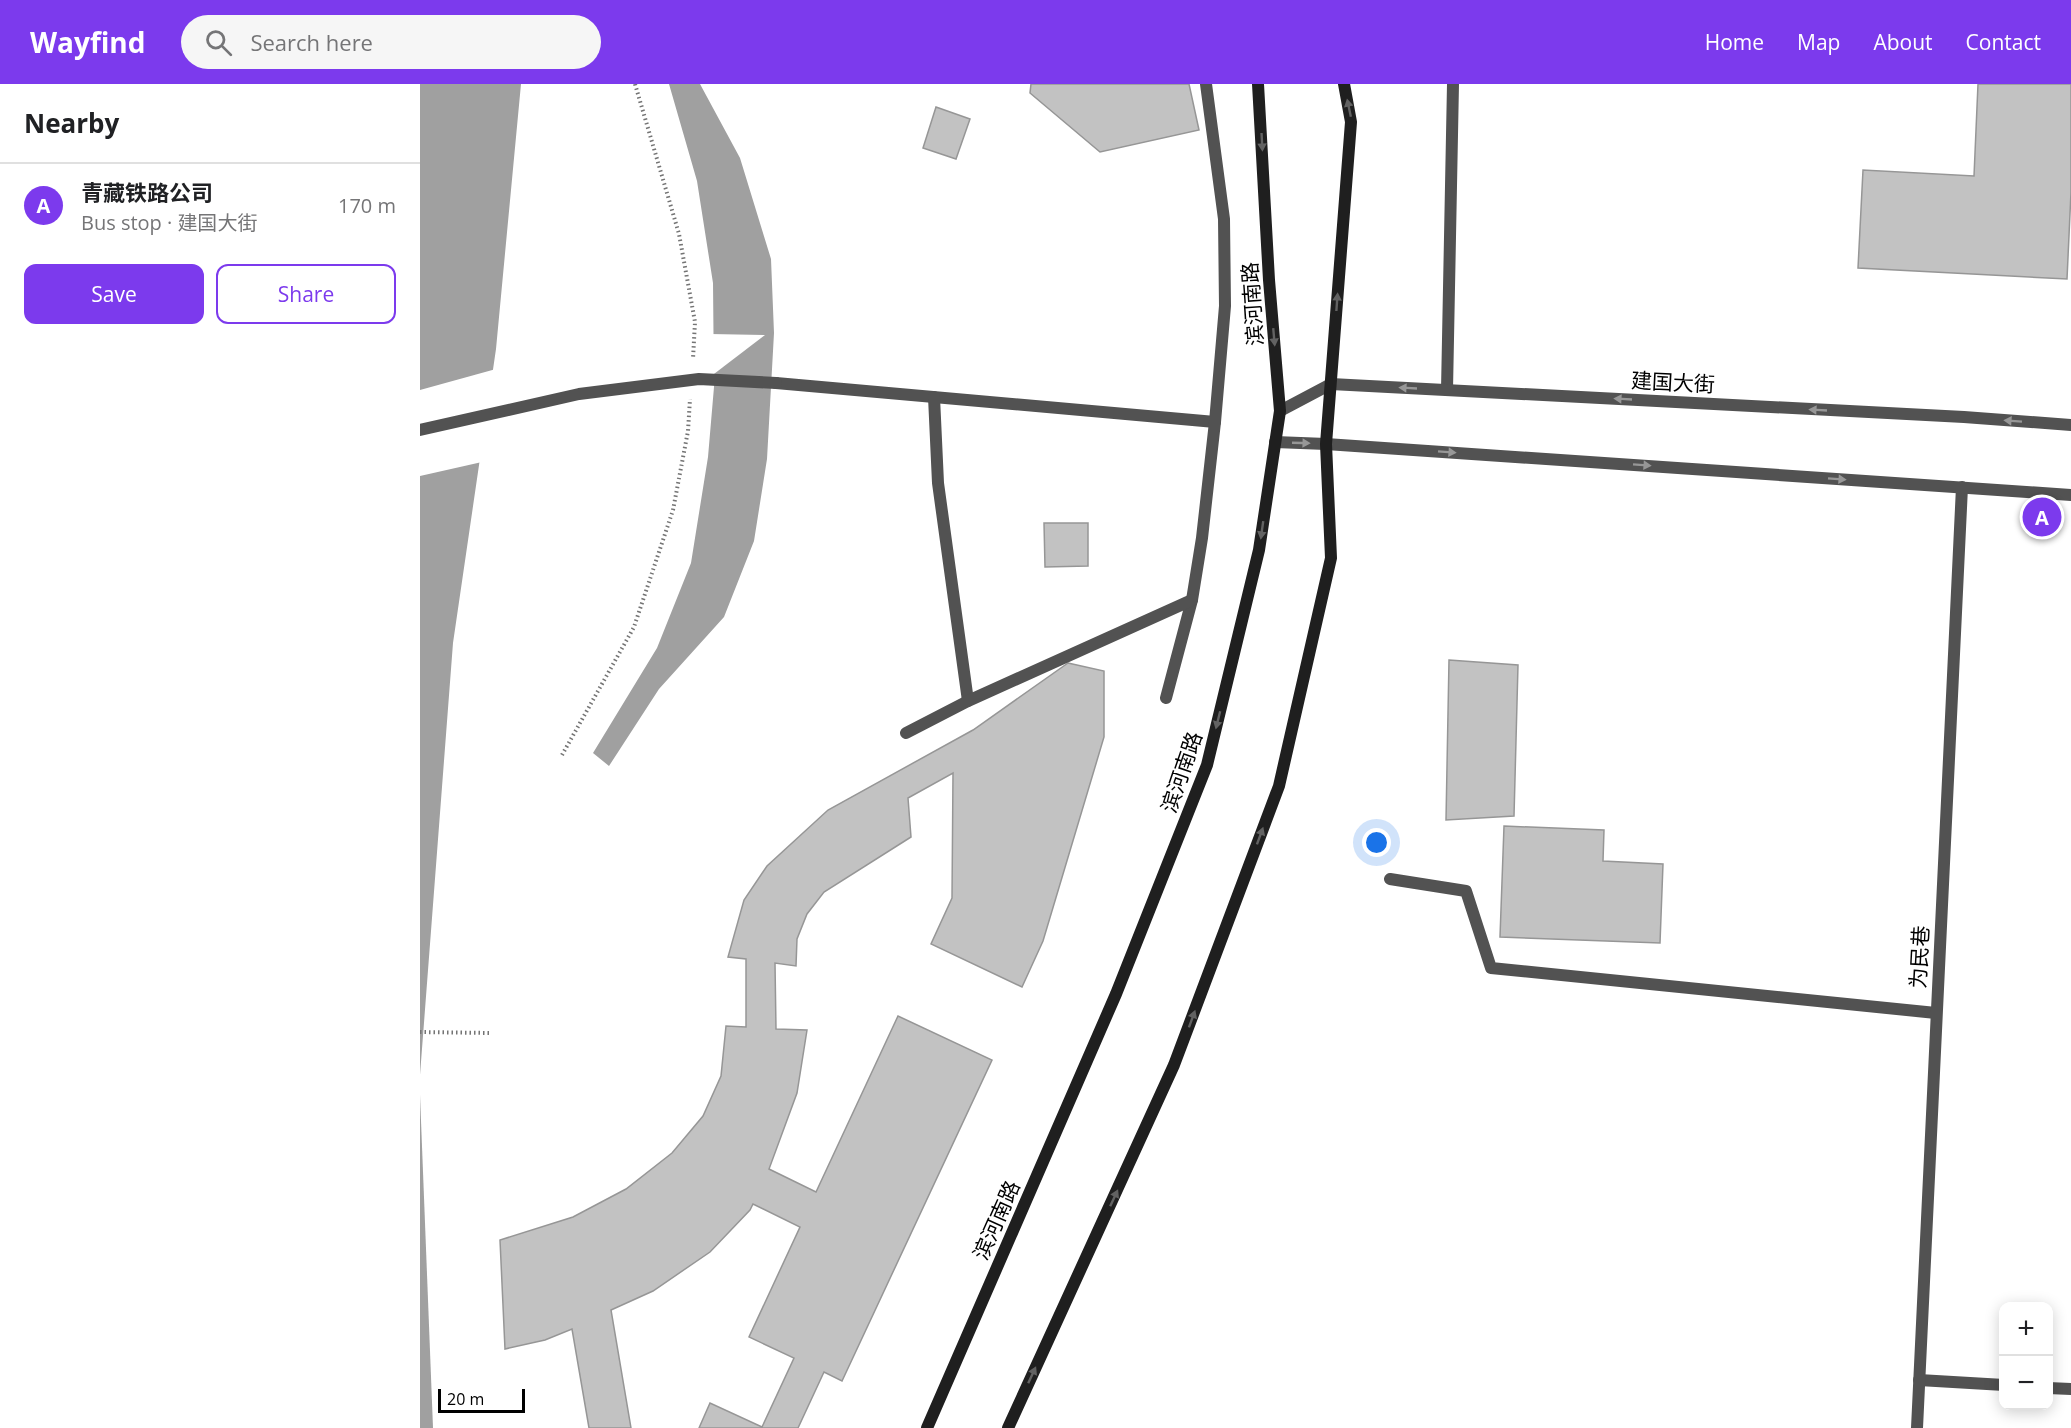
<!DOCTYPE html>
<meta charset="utf-8">
<style>
:root{--surface:#fff;--page:#f6f6f6;--text:#202124;--muted:#757577;--line:#e0e0e0;--accent:#7c3aed}
body{margin:0;font-family:"Open Sans","Noto Sans SC",sans-serif;background:var(--page);color:var(--text)}
.controls{position:absolute;right:18px;bottom:18px;display:grid;overflow:hidden;border-radius:12px;box-shadow:0 3px 15px #0003}
.controls button{width:54px;height:54px;display:grid;place-items:center;padding:0;border:0;border-bottom:2px solid var(--line);background:var(--surface);color:var(--text);font:30px sans-serif}
.scale{position:absolute;left:18px;bottom:15px;width:87px;box-sizing:border-box;padding-left:6px;border:3px solid #000;border-top:0;font-size:16px;line-height:21px;white-space:nowrap;color:#000;-webkit-text-stroke:4px #fff;paint-order:stroke}
.you{position:absolute;left:957px;top:759px;width:21px;height:21px;margin:-15px;border:4px solid #fff;border-radius:50%;background:#1a73e8;box-shadow:0 0 0 9px #1a73e833}
.badge{display:grid;place-items:center;width:39px;height:39px;border-radius:50%;background:var(--accent);color:#fff;font-size:20px;font-weight:700}
.pin{position:absolute;translate:-50% -50%;border:3px solid #fff;box-shadow:0 2px 6px #0006}
.list{margin:0;padding:0;list-style:none}
h2{display:flex;justify-content:space-between;align-items:center;height:78px;margin:0;padding:0 24px;font-size:26px}
h2 small{font-size:20px;font-weight:400;color:var(--muted)}
.list li{display:grid;grid-template-columns:39px 1fr auto;gap:18px;align-items:center;box-sizing:border-box;height:84px;padding:0 24px;border-top:2px solid var(--line)}
.list b{display:block;font-size:22px;white-space:nowrap}
.list p{margin:0;font-size:20px;white-space:nowrap;color:var(--muted)}
.list em{font-size:20px;font-style:normal;color:var(--muted)}
.actions{display:flex;gap:12px;padding:18px 24px}
.actions a{flex:1;padding:14px 0;border:2px solid var(--accent);border-radius:12px;text-align:center;font-size:21px;color:var(--accent)}
.actions .main{background:var(--accent);color:#fff}
.icon{flex:none;width:33px;height:33px;fill:none;stroke:currentColor;stroke-width:2;stroke-linecap:round;stroke-linejoin:round}
.map{position:relative;flex:none;width:1651px;height:1344px;overflow:hidden}
header{display:flex;align-items:center;gap:36px;box-sizing:border-box;height:84px;padding:0 30px;background:var(--accent);color:#fff}
header strong{font-size:28px}
nav{display:flex;gap:33px;margin-inline-start:auto;font-size:21px}
.search{width:420px;height:54px;background:var(--page);display:flex;align-items:center;gap:15px;box-sizing:border-box;padding:0 21px;border-radius:33px;color:var(--muted);font-size:22px}
main{display:flex}
aside{flex:1;background:var(--surface)}
.map>svg:first-child{display:block}
</style>
<header>
<strong>Wayfind</strong>
<div class="search"><svg class="icon" aria-label="search" viewBox="0 0 24 24"><circle cx="10" cy="10" r="6"/><path d="M15 15l6 6"/></svg>Search here</div>
<nav><a>Home</a><a>Map</a><a>About</a><a>Contact</a></nav>
</header>
<main>
<aside>
<h2>Nearby<small></small></h2>
<ul class="list">
<li><span class="badge">A</span><div><b>青藏铁路公司</b><p>Bus stop · 建国大街</p></div><em>170 m</em></li>
</ul>
<div class="actions"><a class="main">Save</a><a>Share</a></div>
</aside>
<div class="map">
<svg width="1651" height="1344" viewBox="0 0 1651 1344">
<rect width="100%" height="100%" fill="#fff"/>
<g fill="#a0a0a0">
<polygon points="0,0 101,0 76,265 33,559 0,991"/>
<polygon points="249,0 280,0 320,74 351,175 354,249 347,375 334,457 304,533 239,605 189,682 173,669 237,564 271,479 288,373 294,303 293,199 277,97"/>
<polygon points="0,1011 13,1344 0,1344"/>
</g>
<g fill="#fff">
<polygon points="290,250 345,251 290,293"/>
<polygon points="76,285 62,378 0,392 0,306"/>
</g>
<g fill="#c2c2c2" stroke="#969696" stroke-width="1.5">
<polygon points="611,0 769,0 779,46 680,68 610,9"/>
<polygon points="1558,0 1651,0 1651,108 1647,195 1438,184 1443,86 1554,92"/>
<polygon points="516,23 550,35 536,75 503,64"/>
<polygon points="624,439 668,439 668,482 625,483"/>
<polygon points="1029,576 1098,581 1094,732 1026,736"/>
<polygon points="648,579 684,587 684,653 623,857 602,903 511,860 532,814 533,689 488,714 491,753 404,808 387,830 377,855 376,882 355,879 356,945 387,946 377,1009 349,1085 396,1108 478,932 572,976 422,1297 404,1288 378,1344 279,1344 290,1319 342,1343 374,1274 329,1253 380,1143 333,1120 330,1126 290,1168 233,1207 191,1226 211,1344 169,1344 152,1245 125,1256 85,1265 80,1156 153,1133 206,1105 252,1069 283,1032 301,992 306,942 326,943 326,875 308,873 324,816 347,782 408,726 553,646"/>
<polygon points="1084,742 1184,746 1183,777 1243,780 1240,859 1080,853"/>
</g>
<g fill="none" stroke-linecap="round" stroke-linejoin="round">
<g stroke="#747474" stroke-width="4" stroke-dasharray="1.5 3" stroke-linecap="butt">
<polyline points="215,0 259,150 275,238 273,275"/>
<polyline points="142,671 214,543 253,426 268,347 270,315"/>
<polyline points="0,948 70,949"/>
</g>
<g stroke="#525252" stroke-width="12">
<polyline points="356,299 795,338"/>
<polyline points="514,313 518,399 548,617"/>
<polyline points="746,614 772,516 782,454 795,338 805,222 804,135 786,0"/>
<polyline points="486,649 548,617 772,516"/>
</g>
<polyline stroke="#525252" stroke-width="12" points="0,346 159,310 279,295 356,299"/>
<g stroke="#525252" stroke-width="12">
<polyline points="1027,306 1033,0"/>
<polyline points="970,795 1046,807 1071,884 1516,929"/>
<polyline points="1499,1296 1584,1301"/>
<polyline points="1628,1304 1651,1305"/>
<polyline points="1497,1344 1542,403"/>
</g>
<g stroke="#525252" stroke-width="12">
<polyline points="860,327 911,300 1544,333 1651,341"/>
<polyline points="855,358 906,360 1651,411"/>
</g>
<g stroke="#1f1f1f" stroke-width="12">
<polyline points="507,1344 696,910 787,681 839,466 860,327 849,196 838,0"/>
<polyline points="588,1344 754,981 859,702 911,474 906,360 931,38 924,0"/>
</g>
</g>
<defs><path id="oneway-solid" d="M-6-.8H1V-3.2L6.5 0L1 3.2V.8H-6Z" transform="scale(1.5)"/></defs>
<g fill="#626262">
<use href="#oneway-solid" transform="translate(929 24) rotate(-102)"/>
<use href="#oneway-solid" transform="translate(842 58) rotate(87)"/>
<use href="#oneway-solid" transform="translate(917 218) rotate(-86)"/>
<use href="#oneway-solid" transform="translate(854 253) rotate(85)"/>
<use href="#oneway-solid" transform="translate(842 446) rotate(98)"/>
<use href="#oneway-solid" transform="translate(798 636) rotate(104)"/>
<use href="#oneway-solid" transform="translate(840 752) rotate(-70)"/>
<use href="#oneway-solid" transform="translate(772 935) rotate(-70)"/>
<use href="#oneway-solid" transform="translate(694 1114) rotate(-65)"/>
<use href="#oneway-solid" transform="translate(612 1291) rotate(-65)"/>
</g>
<g fill="#979797">
<use href="#oneway-solid" transform="translate(988 304) rotate(-177)"/>
<use href="#oneway-solid" transform="translate(1203 315) rotate(-177)"/>
<use href="#oneway-solid" transform="translate(1398 326) rotate(-177)"/>
<use href="#oneway-solid" transform="translate(1593 337) rotate(-176)"/>
<use href="#oneway-solid" transform="translate(881 359) rotate(2)"/>
<use href="#oneway-solid" transform="translate(1027 368) rotate(4)"/>
<use href="#oneway-solid" transform="translate(1222 381) rotate(4)"/>
<use href="#oneway-solid" transform="translate(1417 395) rotate(4)"/>
</g>
<g text-anchor="middle" dominant-baseline="central" stroke-width="4.5" stroke-linejoin="round" paint-order="stroke">
<g font-size="21" fill="#000" stroke="#fff">
<text transform="translate(832 220) rotate(-94)">滨河南路</text>
<text transform="translate(1253 298) rotate(3)">建国大街</text>
<text transform="translate(761 688) rotate(-71)">滨河南路</text>
<text transform="translate(1499 873) rotate(-87)">为民巷</text>
<text transform="translate(576 1136) rotate(-66)">滨河南路</text>
</g>
</g>
</svg>
<div class="controls">
<button>+</button>
<button>−</button>
</div>
<div class="scale">20 m</div>
<div class="you"></div>
<div class="pin badge" style="left:1622px;top:433px">A</div>
</div>
</main>
